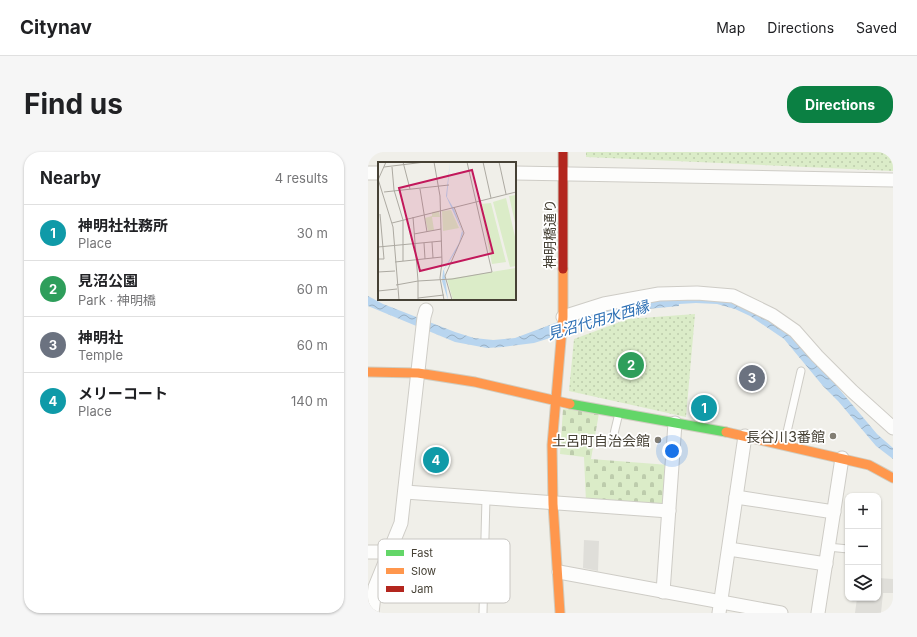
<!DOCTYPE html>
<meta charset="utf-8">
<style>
:root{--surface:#fff;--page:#f6f6f6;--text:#202124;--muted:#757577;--line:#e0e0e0;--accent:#0b8043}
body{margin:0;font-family:Inter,"Noto Sans JP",sans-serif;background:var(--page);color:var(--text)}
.controls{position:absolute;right:12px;bottom:12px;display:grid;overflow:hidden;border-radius:8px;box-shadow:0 1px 3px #0004}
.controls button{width:36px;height:36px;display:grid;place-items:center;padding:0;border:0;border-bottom:1px solid var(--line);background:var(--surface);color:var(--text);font:20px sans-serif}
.you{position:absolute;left:304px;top:299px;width:14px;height:14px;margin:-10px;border:3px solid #fff;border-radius:50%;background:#1a73e8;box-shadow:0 0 0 6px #1a73e833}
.badge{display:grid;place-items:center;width:26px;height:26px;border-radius:50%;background:var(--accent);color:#fff;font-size:13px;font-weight:700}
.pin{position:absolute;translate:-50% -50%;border:2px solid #fff;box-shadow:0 1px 4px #0006}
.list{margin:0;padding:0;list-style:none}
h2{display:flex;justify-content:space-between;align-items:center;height:52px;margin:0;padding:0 16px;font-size:17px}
h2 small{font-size:13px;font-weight:400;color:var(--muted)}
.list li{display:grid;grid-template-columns:26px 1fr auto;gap:12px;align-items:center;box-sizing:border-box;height:56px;padding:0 16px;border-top:1px solid var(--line)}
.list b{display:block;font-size:15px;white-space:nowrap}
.list p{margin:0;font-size:13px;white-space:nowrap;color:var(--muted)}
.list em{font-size:13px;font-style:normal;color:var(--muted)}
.icon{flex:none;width:22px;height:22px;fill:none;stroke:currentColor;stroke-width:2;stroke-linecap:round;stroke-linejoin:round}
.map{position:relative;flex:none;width:525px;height:461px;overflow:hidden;border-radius:16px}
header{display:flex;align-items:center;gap:24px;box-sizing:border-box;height:56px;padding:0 20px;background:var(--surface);border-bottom:1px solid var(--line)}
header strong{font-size:19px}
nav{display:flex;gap:22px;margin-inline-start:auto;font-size:14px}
.intro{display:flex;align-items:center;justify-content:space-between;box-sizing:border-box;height:96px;padding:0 24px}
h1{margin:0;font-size:28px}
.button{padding:10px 18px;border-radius:16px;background:var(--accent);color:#fff;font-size:14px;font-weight:700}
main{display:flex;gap:24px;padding:0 24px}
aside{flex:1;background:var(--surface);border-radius:16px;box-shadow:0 1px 3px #0004}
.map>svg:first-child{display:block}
</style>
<header>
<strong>Citynav</strong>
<nav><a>Map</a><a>Directions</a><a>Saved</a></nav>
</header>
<div class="intro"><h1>Find us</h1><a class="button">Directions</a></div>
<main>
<aside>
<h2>Nearby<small>4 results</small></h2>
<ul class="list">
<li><span class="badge" style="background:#0f9aa8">1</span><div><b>神明社社務所</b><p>Place</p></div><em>30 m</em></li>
<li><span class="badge" style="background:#2e9e5b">2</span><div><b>見沼公園</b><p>Park · 神明橋</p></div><em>60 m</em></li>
<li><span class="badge" style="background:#6b7280">3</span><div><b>神明社</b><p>Temple</p></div><em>60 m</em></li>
<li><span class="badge" style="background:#0f9aa8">4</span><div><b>メリーコート</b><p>Place</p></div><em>140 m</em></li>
</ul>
</aside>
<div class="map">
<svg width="525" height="461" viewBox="0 0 525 461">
<defs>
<pattern id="cemetery-stones" width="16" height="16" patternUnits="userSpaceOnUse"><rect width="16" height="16" fill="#dbecc8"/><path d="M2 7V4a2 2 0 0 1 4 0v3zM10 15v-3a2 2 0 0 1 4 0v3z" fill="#bdccac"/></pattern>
<pattern id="park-dots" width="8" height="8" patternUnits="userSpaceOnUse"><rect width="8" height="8" fill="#dbecc8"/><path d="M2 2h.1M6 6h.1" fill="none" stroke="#bdccac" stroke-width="1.8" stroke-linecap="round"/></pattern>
<pattern id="water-waves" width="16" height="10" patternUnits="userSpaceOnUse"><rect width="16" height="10" fill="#b8d5ef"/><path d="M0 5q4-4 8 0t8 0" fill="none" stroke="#97aec2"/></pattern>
</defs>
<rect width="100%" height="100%" fill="#f0efe9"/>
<polygon fill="url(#cemetery-stones)" points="195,257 231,261 223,307 301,313 298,354 218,350 216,305 192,302"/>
<g fill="url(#park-dots)">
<polygon points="218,0 525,0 525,19 218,5"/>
<polygon points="327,162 318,265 201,239 206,187 260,167"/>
</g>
<g fill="#dfded9">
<polygon points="216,388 231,389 230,419 215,416"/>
<polygon points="510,426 525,427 525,441 515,441 513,461 487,461 489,446 510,446"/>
</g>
<polygon fill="url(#water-waves)" points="0,144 15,152 87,180 106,186 125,188 147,186 206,164 278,148 361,147 389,159 423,183 446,207 509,282 525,296 525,307 508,294 470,249 455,234 416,187 382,164 367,157 349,152 328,151 311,152 311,154 269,158 246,162 182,186 166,191 135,195 119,196 87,190 0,154"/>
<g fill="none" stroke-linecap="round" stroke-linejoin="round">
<g stroke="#ceccc6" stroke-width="9">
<g id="lane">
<polyline points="244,290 251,261"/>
<polyline points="416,293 433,219"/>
<polyline points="460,395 480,397"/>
<polyline points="115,461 118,346"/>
</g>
</g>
<g stroke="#ceccc6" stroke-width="15">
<g id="street">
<polyline points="0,21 11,21"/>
<polyline points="147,21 525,28"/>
<polyline points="195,165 236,152 291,142 329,141 365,144 404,163 427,179 449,204 484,239 525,276"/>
<polyline points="37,340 301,359"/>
<polyline points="368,345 466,360"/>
<polyline points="361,397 458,412"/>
<polyline points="0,400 20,400"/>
<polyline points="191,420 413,461"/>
<polyline points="295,440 307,271"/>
<polyline points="4,461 7,435 33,371 56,165 58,158"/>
<polyline points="351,461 377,284"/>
<polyline points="450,461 474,306"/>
</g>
</g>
<g stroke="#d0cdc0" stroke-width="11">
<polyline id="fast" points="202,252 358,280"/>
</g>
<g stroke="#d0cdc0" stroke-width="11">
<g id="slow">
<polyline points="0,220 50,221 107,230 202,252"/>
<polyline points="358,280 501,313 525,326"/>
<polyline points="192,461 185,352 184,293 195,165 195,117"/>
</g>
</g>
<g stroke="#d0cdc0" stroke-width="11">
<polyline id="jam" points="195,0 195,117"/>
</g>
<use href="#lane" stroke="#fdfdfc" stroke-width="7"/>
<use href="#street" stroke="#fdfdfc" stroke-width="13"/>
<use href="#fast" stroke="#63d668" stroke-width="9"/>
<use href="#slow" stroke="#ff974d" stroke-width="9"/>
<use href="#jam" stroke="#b3261e" stroke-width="9"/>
</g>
<g fill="#827e74" stroke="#fff" stroke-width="1.5">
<circle cx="465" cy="284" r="4"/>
<circle cx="290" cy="288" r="4"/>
</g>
<g text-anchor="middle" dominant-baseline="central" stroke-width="3.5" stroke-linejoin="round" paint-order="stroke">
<g font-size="14" fill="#464135" stroke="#fff">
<text transform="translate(181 82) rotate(-90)">神明橋通り</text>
</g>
<g font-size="14" fill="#464135" stroke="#fff" text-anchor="end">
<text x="457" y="284">長谷川3番館</text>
<text x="282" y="288">土呂町自治会館</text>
</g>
<g font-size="15" font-style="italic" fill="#2c6fb4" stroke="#fff">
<text transform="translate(230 168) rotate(-16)">見沼代用水西縁</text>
</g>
</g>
<g transform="translate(10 10)">
<rect width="138" height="138" fill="#f0efe9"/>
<path d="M 61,49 L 62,55 L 54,55 L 56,68 L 50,69 L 47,56 L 54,54 L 54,50 Z" fill="#dbecc8"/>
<path d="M 128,36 L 138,79 L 138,104 L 132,105 L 115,40 ZM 113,41 L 128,100 L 114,102 L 102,42 ZM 73,48 L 81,66 L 65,69 L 64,49 ZM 138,106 L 138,138 L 75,138 L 69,117 Z" fill="#dbecc8"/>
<path d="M 138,33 L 138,65 L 131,34 Z" fill="#dbecc8"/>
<path d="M 72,0 L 69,35 L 76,47 L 85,71 L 79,87 L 66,108 L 70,138 L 64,119 L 65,109 L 81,81 L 84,69 L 68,34 Z" fill="#b8d5ef"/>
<path fill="none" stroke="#aca9a1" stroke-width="1" d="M 25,0 L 32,27M 56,0 L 62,34 L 64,100 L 62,116 L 66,138M 105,0 L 113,36M 121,0 L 128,32M 6,5 L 47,0M 14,5 L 16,28 L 25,58 L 25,99M 0,17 L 15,65 L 21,138M 0,18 L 8,0M 42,27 L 49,70M 6,30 L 71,23M 14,61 L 138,30M 36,72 L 63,67M 54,80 L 55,96M 46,81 L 47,97M 0,85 L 64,79M 0,97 L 6,97 L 2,52M 17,100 L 64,95M 0,110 L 17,109M 18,123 L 40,119 L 35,55M 0,129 L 19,127M 40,136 L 66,133M 40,138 L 40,119 L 74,117 L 114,110 L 89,0M 74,138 L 67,114 L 86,71 L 76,45"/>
<path fill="#c2185b" fill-opacity="0.15" stroke="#c2185b" stroke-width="2" d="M 94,8 L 115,91 L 42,109 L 21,26 Z"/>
<rect width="138" height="138" fill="none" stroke="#464135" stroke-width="2"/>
</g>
<rect x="10" y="387" width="132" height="64" rx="6" fill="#fff" stroke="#c8c6c2" stroke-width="1"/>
<rect x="18" y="398" width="18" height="6" fill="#63d668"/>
<rect x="18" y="416" width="18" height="6" fill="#ff974d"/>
<rect x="18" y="434" width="18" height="6" fill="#b3261e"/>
<g font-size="11" fill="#464135">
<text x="43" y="405">Fast</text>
<text x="43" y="423">Slow</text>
<text x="43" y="441">Jam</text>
</g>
</svg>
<div class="controls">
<button>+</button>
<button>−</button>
<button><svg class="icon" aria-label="layers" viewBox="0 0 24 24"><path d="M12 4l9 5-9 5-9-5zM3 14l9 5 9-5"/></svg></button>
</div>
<div class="you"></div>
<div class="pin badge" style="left:336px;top:256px;background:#0f9aa8">1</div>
<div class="pin badge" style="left:263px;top:213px;background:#2e9e5b">2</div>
<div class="pin badge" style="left:384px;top:226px;background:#6b7280">3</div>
<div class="pin badge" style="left:68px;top:308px;background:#0f9aa8">4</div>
</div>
</main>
